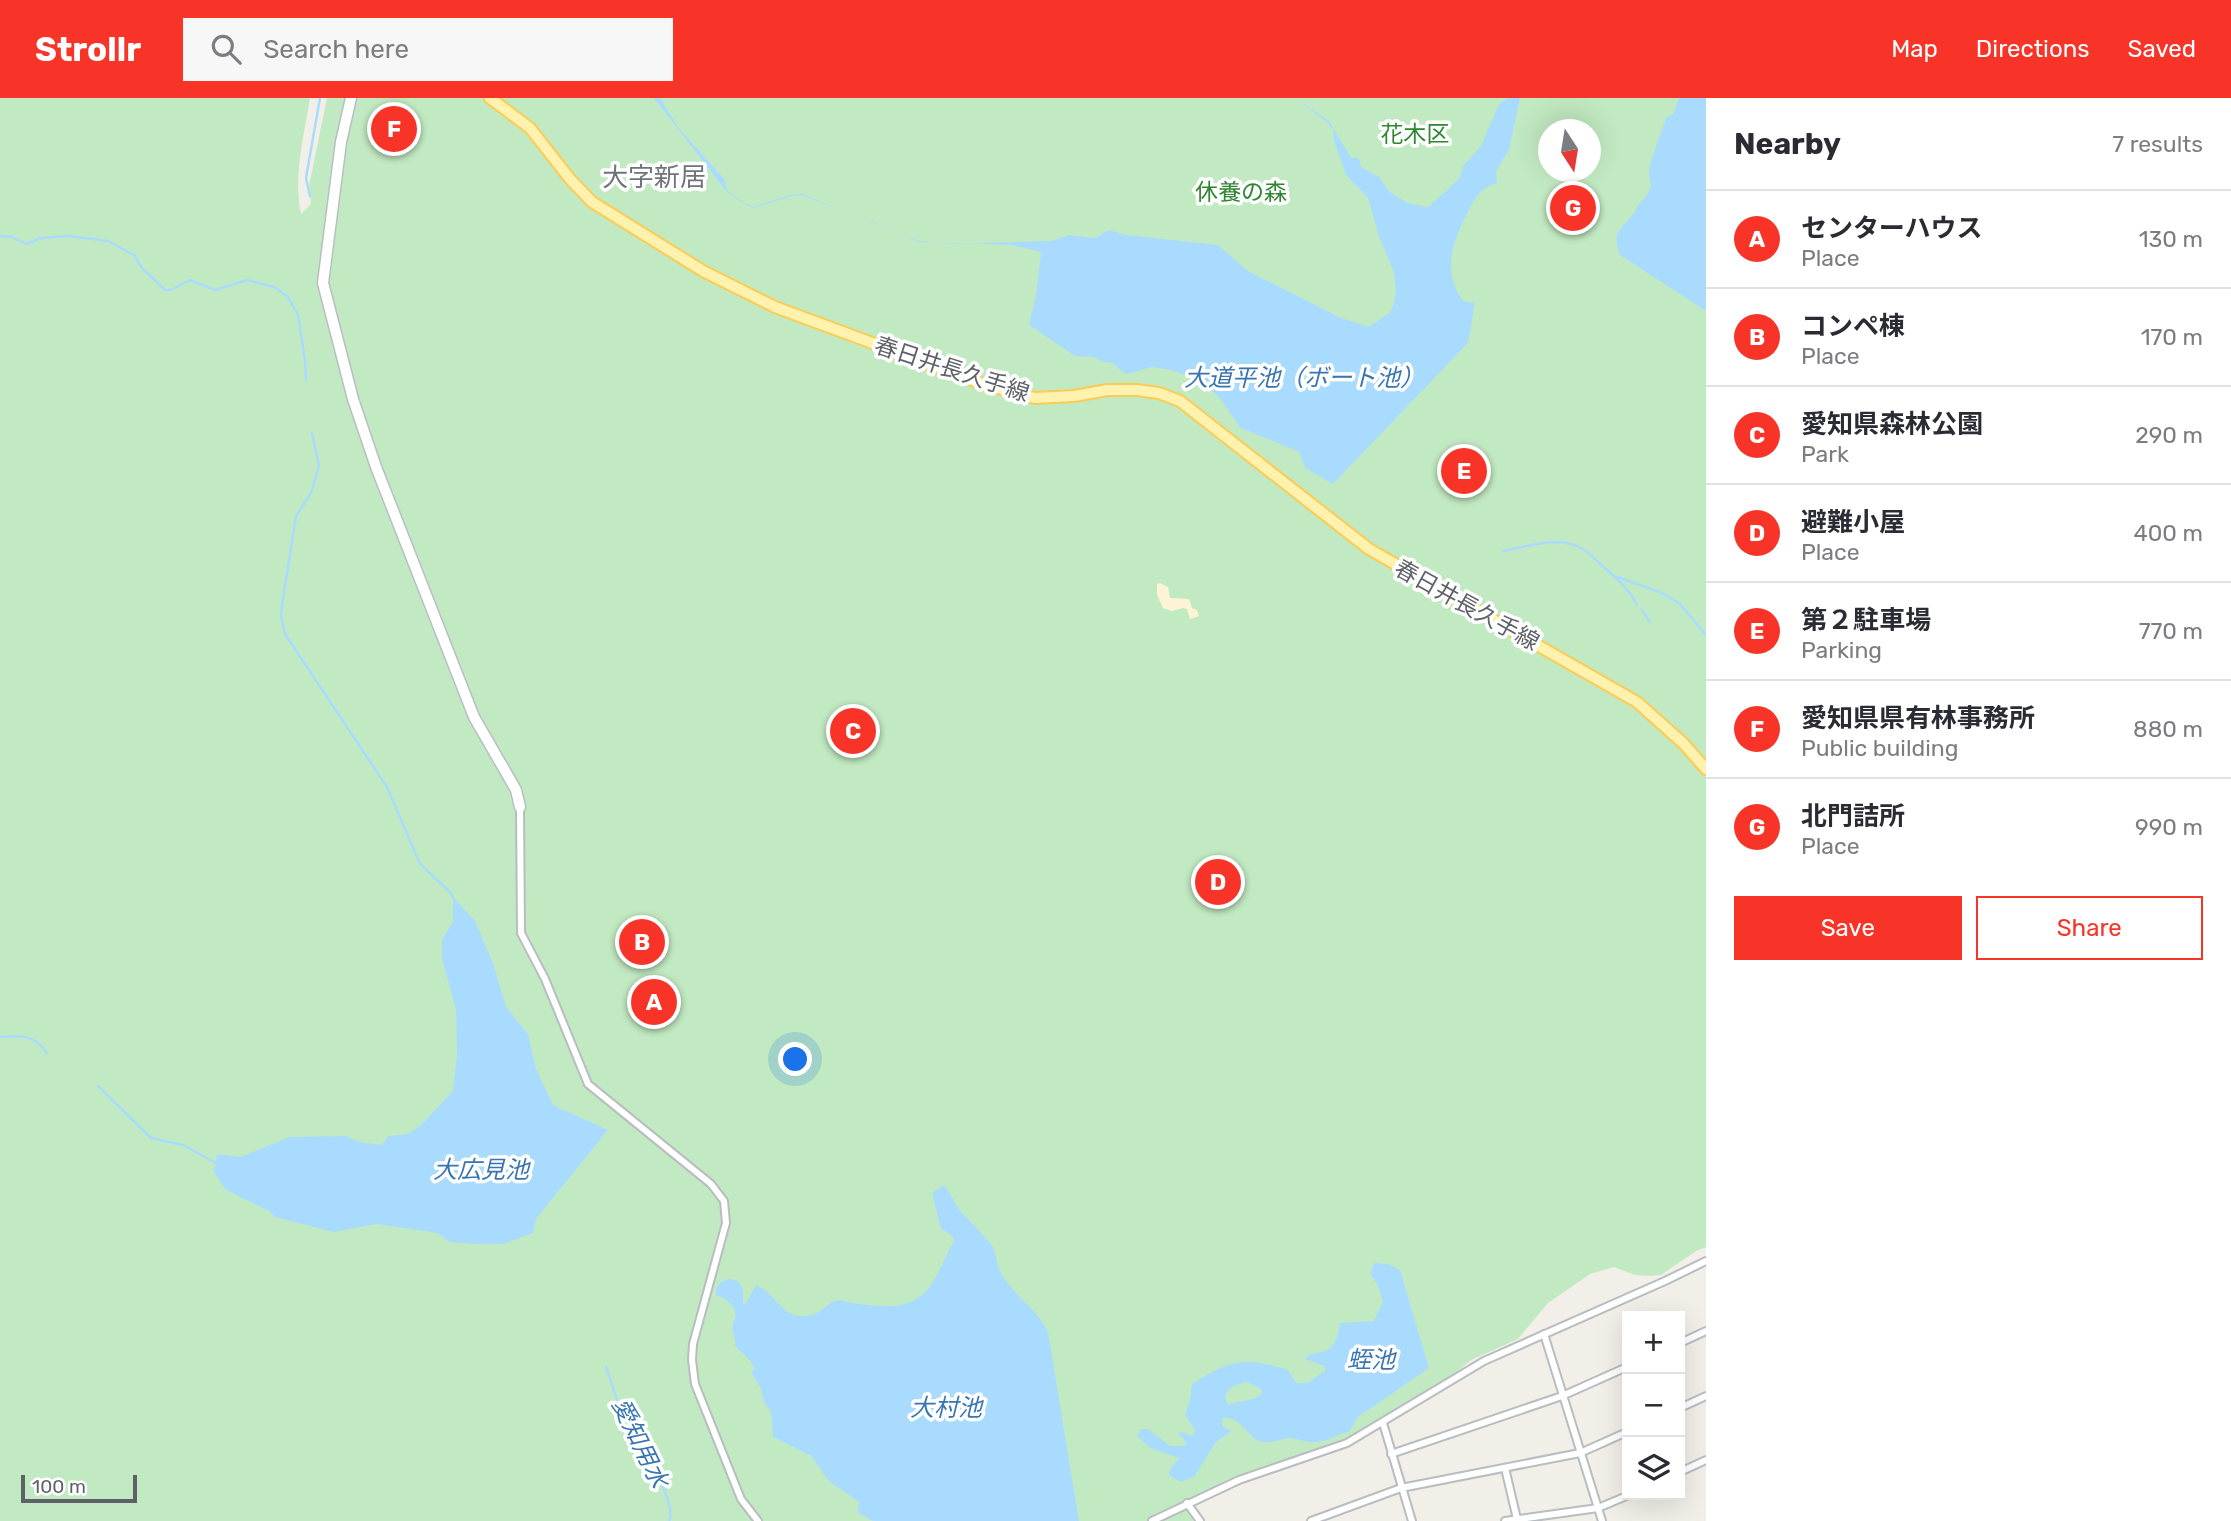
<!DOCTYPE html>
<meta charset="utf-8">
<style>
:root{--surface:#fff;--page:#f7f7f7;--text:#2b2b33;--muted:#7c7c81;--line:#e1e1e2;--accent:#f73427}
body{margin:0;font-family:Rubik,"Noto Sans JP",sans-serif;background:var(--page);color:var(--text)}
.controls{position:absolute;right:21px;bottom:21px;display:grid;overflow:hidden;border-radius:0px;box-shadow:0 7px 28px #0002}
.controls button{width:63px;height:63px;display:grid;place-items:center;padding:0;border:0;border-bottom:2px solid var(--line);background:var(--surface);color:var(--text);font:35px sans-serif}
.compass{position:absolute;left:1538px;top:21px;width:63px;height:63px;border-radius:50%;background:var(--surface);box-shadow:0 7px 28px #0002;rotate:168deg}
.scale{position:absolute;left:21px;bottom:18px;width:116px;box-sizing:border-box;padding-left:7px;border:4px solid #5e6268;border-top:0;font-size:19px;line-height:24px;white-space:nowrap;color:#5e6268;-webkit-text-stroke:5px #fff;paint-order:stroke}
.you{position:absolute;left:796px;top:962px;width:24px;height:24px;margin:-18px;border:5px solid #fff;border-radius:50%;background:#1a73e8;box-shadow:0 0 0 10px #1a73e833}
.badge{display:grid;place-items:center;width:46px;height:46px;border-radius:50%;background:var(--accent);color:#fff;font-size:23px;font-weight:700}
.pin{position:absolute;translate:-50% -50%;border:4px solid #fff;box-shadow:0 2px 7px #0006}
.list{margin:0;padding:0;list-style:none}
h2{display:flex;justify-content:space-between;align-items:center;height:91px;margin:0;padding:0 28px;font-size:30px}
h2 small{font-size:23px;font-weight:400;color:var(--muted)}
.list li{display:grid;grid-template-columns:46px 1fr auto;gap:21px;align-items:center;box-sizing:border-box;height:98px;padding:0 28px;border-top:2px solid var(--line)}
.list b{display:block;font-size:26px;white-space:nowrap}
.list p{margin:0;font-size:23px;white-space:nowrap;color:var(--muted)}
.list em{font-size:23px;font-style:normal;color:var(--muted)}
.actions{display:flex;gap:14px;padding:21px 28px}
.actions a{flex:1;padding:16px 0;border:2px solid var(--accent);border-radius:0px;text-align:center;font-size:24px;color:var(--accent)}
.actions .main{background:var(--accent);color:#fff}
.icon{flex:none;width:38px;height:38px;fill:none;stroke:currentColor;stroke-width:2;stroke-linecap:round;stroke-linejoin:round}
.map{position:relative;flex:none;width:1706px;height:1423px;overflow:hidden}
header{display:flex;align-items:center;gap:42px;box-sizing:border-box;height:98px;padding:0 35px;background:var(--accent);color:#fff}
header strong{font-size:33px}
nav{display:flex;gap:38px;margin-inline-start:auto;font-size:24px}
.search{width:490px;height:63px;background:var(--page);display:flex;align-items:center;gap:18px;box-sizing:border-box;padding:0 24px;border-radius:0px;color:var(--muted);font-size:26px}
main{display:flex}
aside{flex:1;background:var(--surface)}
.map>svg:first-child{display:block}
</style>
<header>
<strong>Strollr</strong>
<div class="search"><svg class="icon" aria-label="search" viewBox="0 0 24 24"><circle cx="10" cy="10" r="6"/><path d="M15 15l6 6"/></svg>Search here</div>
<nav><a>Map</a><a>Directions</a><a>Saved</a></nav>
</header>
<main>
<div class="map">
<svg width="1706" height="1423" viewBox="0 0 1706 1423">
<rect width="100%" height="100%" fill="#f1efe7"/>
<path fill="#c2eac2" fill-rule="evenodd" d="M 0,0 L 310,0 C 304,38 293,78 301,116 L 311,106 L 309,88 L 327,0 L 1706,0 L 1706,1149 L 1696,1153 L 1661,1177 L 1650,1178 L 1635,1177 L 1614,1169 L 1590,1176 L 1548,1205 L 1518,1241 L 1471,1262 L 1440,1288 L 1346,1343 L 1238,1380 L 1186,1403 L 1193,1423 L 0,1423 ZM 1548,32 L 1590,32 L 1590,74 L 1548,74 Z"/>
<polygon fill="#fdf3d5" points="1160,485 1168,489 1170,500 1189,501 1192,510 1197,512 1199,518 1190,521 1187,511 1183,510 1172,513 1163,510 1157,497 1157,486"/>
<g fill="#a9dbff" fill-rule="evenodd">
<path d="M 654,0 L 660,0 L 678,29 L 724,81 L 727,92 L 739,102 L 754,109 L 790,97 L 802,96 L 920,143 L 954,146 L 1051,143 L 1069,137 L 1095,140 L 1109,132 L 1127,137 L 1218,147 L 1248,173 L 1339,219 L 1368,229 L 1391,214 L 1396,195 L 1394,174 L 1379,139 L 1368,100 L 1346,77 L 1334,43 L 1333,32 L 1328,25 L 1295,0 L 1329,23 L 1351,60 L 1359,60 L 1361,69 L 1379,79 L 1390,94 L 1407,105 L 1428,109 L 1459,81 L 1464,67 L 1481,48 L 1499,6 L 1508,0 L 1520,0 L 1509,52 L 1496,73 L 1497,85 C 1478,91 1473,103 1465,120 C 1451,148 1443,175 1463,203 L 1475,205 L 1468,245 L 1333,386 L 1305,370 L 1299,354 L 1241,330 L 1217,297 L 1198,282 L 1171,272 L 1152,269 L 1126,276 L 1112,265 L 1103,264 L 1094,259 L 1075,258 L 1029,227 L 1036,197 L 1041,154 L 1012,147 L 920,144 L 874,124 L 801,97 L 791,98 L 754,110 L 739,103 L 726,93 Z"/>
<path d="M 1679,0 L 1706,0 L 1706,213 L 1620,157 C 1611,132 1620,133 1634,115 C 1638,110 1634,112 1639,106 C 1642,101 1647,99 1649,93 C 1653,86 1649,84 1649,78 C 1648,64 1662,35 1666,20 L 1673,16 Z"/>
<polygon points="453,799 475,823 494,868 506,909 528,936 536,971 553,1007 608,1032 536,1121 533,1135 503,1146 476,1146 450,1144 437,1135 377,1126 333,1134 275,1119 269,1113 226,1092 214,1074 217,1056 241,1059 289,1039 346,1038 359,1044 382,1047 388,1038 408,1036 421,1027 453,993 457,956 456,912 442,861 442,841 453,824"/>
<path d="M 942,1088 L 946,1089 L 958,1110 L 991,1146 C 997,1155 996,1167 1002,1177 C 1015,1198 1038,1212 1048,1234 L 1079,1423 L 873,1423 L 858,1415 L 859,1404 L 829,1383 L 811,1358 L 773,1339 L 771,1314 L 764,1304 L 761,1290 L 751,1274 L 755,1271 C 750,1259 741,1256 735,1247 C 737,1237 727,1231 736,1219 C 734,1206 728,1202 716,1197 C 715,1187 721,1183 729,1181 C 745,1183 743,1193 743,1206 L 746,1205 L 756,1187 C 779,1197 782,1224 812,1217 C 821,1214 827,1206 836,1202 C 864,1206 904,1218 927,1192 C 939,1178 945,1158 954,1143 L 951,1137 L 941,1131 L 932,1095 Z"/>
<path d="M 1374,1165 L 1388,1166 L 1400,1172 L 1429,1270 L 1358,1319 L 1349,1334 C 1340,1335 1333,1341 1323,1343 C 1308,1346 1304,1342 1290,1340 C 1282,1340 1273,1346 1263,1344 C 1247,1341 1243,1318 1222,1320 L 1222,1328 L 1232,1333 L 1216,1344 L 1194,1379 L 1180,1384 L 1169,1377 L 1169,1373 L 1179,1360 L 1150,1350 L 1137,1338 L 1141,1331 L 1148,1331 L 1170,1348 L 1185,1348 L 1186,1344 L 1178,1335 L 1184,1334 L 1191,1338 L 1194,1336 L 1195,1332 L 1185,1317 L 1190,1302 L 1192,1286 C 1230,1262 1244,1258 1288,1272 L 1296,1285 L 1307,1285 L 1325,1273 L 1325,1268 L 1305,1261 L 1310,1256 C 1334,1253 1335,1248 1340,1225 L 1374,1223 L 1383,1203 L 1377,1186 L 1370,1176 ZM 1246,1284 L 1260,1290 L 1262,1295 C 1253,1305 1241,1301 1228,1307 C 1220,1292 1233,1288 1246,1284 Z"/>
</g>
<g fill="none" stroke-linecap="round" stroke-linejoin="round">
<g stroke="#a9dbff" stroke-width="2.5">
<polyline points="310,98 306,80 320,0"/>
<polyline points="0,138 12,139 26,146 41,140 69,138 108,143 134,157 142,170 165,192 171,192 190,182 215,192 247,182 274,189 288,199 298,217 305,263 306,283"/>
<polyline points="312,335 319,368 311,395 296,418 282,506 281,518 285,536 387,689 420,766 451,795 453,800"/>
<path d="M 1503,453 C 1525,449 1558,438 1579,449 C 1589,454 1597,463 1605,470 C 1618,482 1629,491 1637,507"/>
<polyline points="1617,479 1660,494 1679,505 1706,537"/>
<polyline points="1642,512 1650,524"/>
<path d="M 0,939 C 21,937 34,936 47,955"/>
<polyline points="98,988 151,1040 183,1047 218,1066"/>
<path d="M 606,1269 C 611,1283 615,1297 620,1310 C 631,1333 679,1402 669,1423"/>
</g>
<g stroke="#b9bcc1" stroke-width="10">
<g id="street">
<polyline points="520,709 521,835 545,881 588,986 711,1086 724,1103 726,1125 693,1246 692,1262 695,1286 741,1401 758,1423"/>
<polyline points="1544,1236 1602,1423"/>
<polyline points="1680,1245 1706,1233"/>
<polyline points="1680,1310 1706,1298"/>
<polyline points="1383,1325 1412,1423"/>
<polyline points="1391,1356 1562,1298 1627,1269"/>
<polyline points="1505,1370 1517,1421"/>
<polyline points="1680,1374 1706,1362"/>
<polyline points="1187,1405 1200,1423"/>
<polyline points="1152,1423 1239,1382 1347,1345 1484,1263 1665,1183 1706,1163"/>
<polyline points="1311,1423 1401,1390 1580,1355 1627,1334"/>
<polyline points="1505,1423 1598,1410 1629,1397"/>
</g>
</g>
<g stroke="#babdc3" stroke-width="13">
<polyline id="secondary" points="351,0 341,44 323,185 353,301 376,369 474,619 516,692 520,709"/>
</g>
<g stroke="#fccb54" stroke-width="14">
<polyline id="primary" points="490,0 530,30 570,81 592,104 703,173 775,209 983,286 1035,300 1074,298 1108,292 1137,292 1159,295 1180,303 1369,451 1637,604 1683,645 1706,671"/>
</g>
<use href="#street" stroke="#fff" stroke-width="6"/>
<use href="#secondary" stroke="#fff" stroke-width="10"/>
<use href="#primary" stroke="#fff1ae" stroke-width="10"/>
</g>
<g text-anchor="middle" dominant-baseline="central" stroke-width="7" stroke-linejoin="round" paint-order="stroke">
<g font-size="23" fill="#2f8631" stroke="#fff">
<text x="1415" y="36">花木区</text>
<text x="1241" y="94">休養の森</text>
</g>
<g font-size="23" fill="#5e6268" stroke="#fff">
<text transform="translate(952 271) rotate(18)">春日井長久手線</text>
<text transform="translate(1467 507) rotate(29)">春日井長久手線</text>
</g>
<g font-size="24" font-style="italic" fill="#3975b1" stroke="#fff">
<text x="1304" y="280">大道平池（ボート池）</text>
<text x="481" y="1072">大広見池</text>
<text x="1371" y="1262">蛭池</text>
<text x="946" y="1310">大村池</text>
<text transform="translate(640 1345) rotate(64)">愛知用水</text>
</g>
<g font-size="26" fill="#6f747a" stroke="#fff">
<text x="654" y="79">大字新居</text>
</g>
</g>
</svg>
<div class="controls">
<button>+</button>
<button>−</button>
<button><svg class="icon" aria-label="layers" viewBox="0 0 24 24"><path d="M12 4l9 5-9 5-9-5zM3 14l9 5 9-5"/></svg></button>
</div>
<svg class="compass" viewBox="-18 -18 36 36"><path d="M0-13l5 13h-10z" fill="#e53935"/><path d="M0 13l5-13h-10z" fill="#7c7c81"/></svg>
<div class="scale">100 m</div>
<div class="you"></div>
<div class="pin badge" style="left:654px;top:904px">A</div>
<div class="pin badge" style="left:642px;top:844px">B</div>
<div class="pin badge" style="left:853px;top:633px">C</div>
<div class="pin badge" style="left:1218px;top:784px">D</div>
<div class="pin badge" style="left:1464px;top:373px">E</div>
<div class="pin badge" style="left:394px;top:31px">F</div>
<div class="pin badge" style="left:1573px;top:110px">G</div>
</div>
<aside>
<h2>Nearby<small>7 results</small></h2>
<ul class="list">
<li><span class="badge">A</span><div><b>センターハウス</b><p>Place</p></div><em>130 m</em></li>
<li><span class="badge">B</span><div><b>コンペ棟</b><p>Place</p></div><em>170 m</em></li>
<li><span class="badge">C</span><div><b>愛知県森林公園</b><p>Park</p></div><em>290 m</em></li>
<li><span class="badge">D</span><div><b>避難小屋</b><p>Place</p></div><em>400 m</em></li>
<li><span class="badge">E</span><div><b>第２駐車場</b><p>Parking</p></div><em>770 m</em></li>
<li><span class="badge">F</span><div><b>愛知県県有林事務所</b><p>Public building</p></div><em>880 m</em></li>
<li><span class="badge">G</span><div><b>北門詰所</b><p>Place</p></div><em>990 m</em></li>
</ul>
<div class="actions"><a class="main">Save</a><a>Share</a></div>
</aside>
</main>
